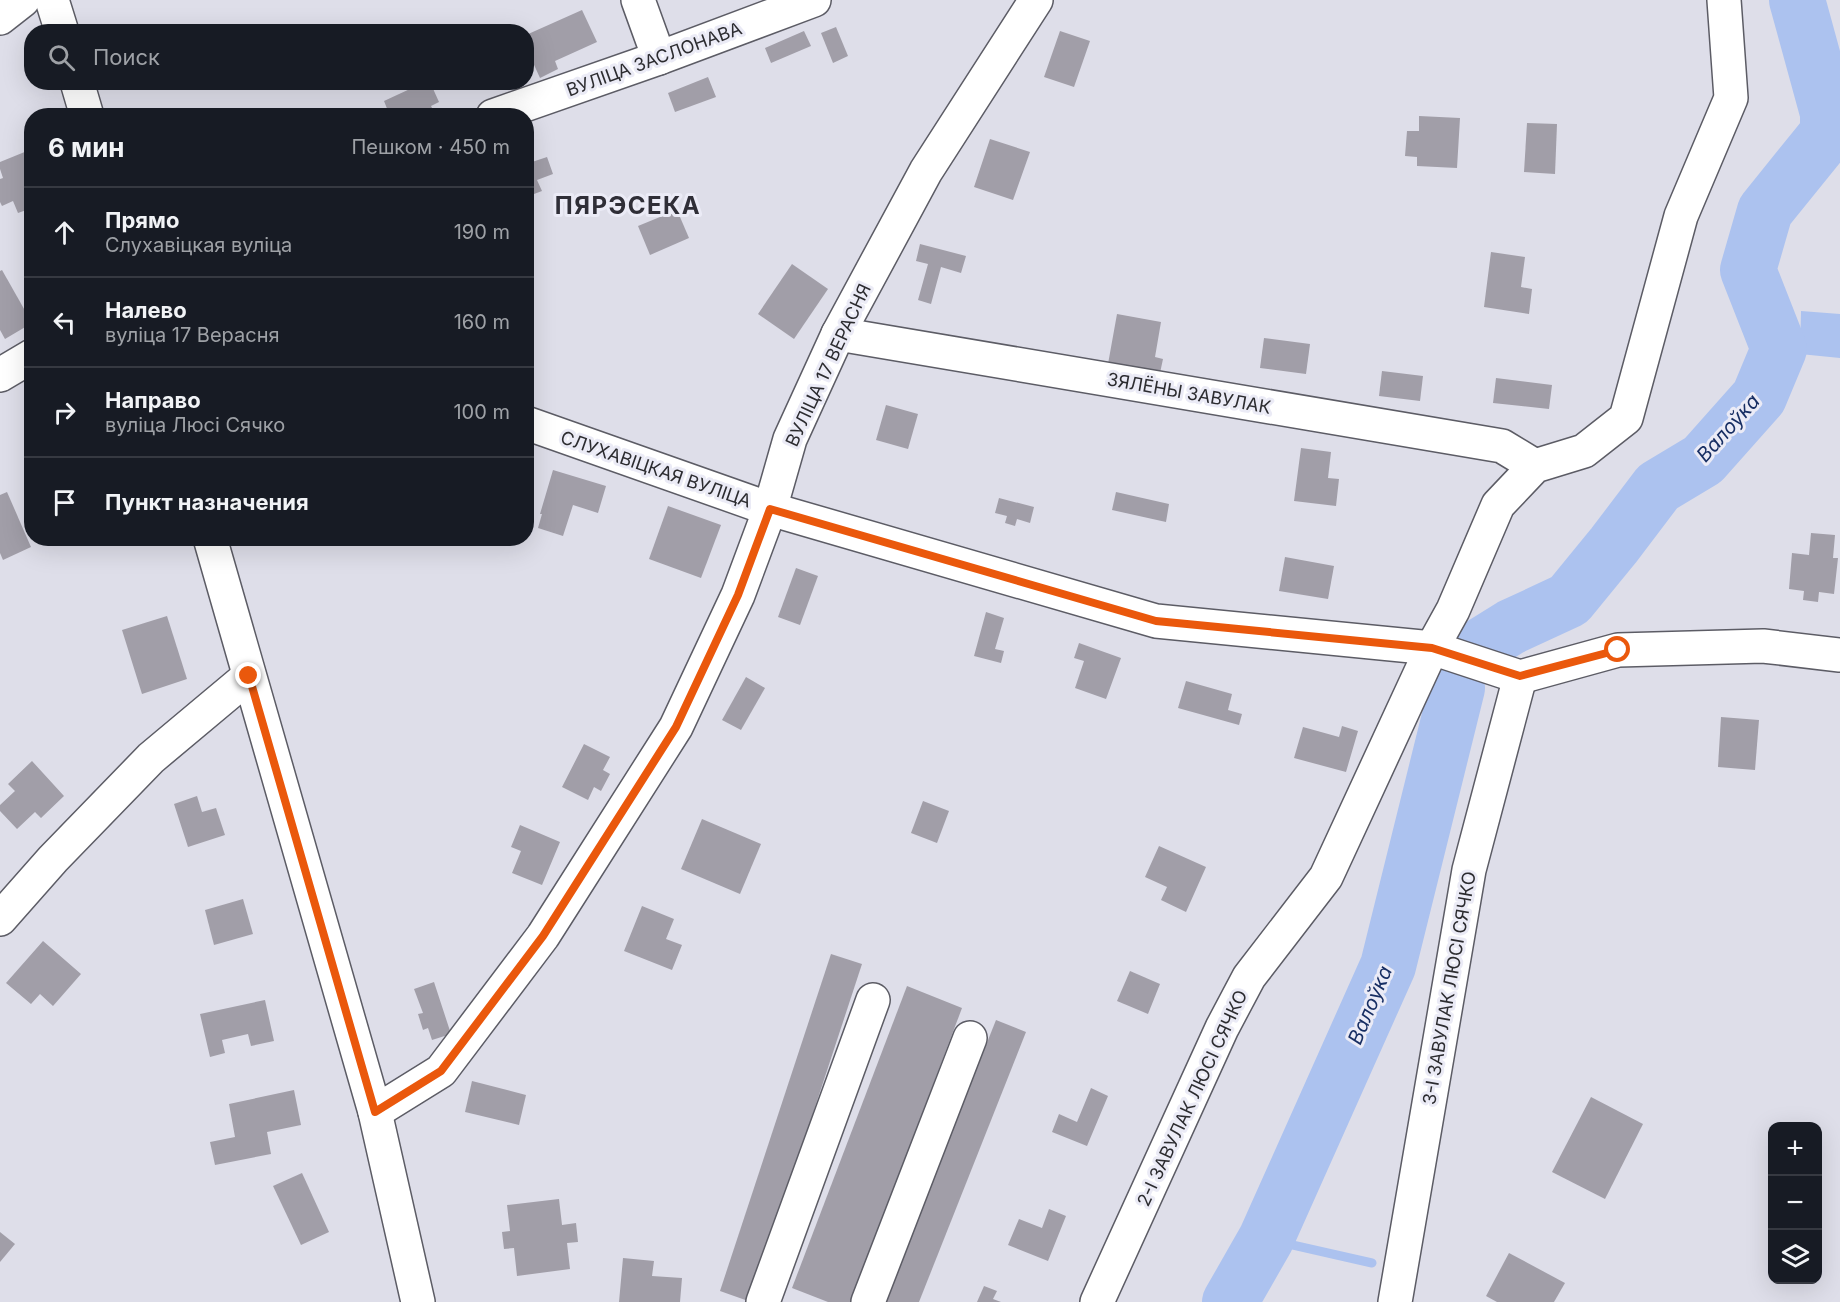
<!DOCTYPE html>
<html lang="ru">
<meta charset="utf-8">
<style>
:root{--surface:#171b24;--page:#242831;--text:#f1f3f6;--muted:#9ea1a6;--line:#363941}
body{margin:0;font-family:Inter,sans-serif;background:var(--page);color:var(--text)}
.controls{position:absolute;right:18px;bottom:18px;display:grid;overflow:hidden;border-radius:12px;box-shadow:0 6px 24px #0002}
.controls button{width:54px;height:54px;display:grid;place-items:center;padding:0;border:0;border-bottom:2px solid var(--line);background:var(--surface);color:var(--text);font:30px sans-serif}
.stop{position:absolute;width:18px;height:18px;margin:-14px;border:4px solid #ea580c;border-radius:50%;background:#fff}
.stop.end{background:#ea580c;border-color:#fff;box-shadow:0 2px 6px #0008}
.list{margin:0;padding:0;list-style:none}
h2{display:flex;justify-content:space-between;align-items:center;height:78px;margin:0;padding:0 24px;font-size:26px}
h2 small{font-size:20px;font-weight:400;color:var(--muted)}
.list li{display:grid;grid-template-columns:39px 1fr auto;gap:18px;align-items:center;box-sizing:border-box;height:90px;padding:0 24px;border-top:2px solid var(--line)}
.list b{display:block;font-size:22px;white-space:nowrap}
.list p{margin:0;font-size:20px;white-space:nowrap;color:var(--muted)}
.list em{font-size:20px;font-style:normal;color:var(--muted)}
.icon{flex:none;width:33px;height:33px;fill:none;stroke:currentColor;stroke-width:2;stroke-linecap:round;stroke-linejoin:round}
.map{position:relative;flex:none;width:1840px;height:1302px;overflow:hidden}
.search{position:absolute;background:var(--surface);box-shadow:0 6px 24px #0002;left:24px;top:24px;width:510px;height:66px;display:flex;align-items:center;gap:15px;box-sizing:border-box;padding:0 21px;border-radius:24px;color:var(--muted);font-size:22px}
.panel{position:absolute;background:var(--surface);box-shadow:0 6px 24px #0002;left:24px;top:108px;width:510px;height:438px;border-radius:24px}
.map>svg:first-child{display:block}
</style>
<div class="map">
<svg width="1840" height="1302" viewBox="0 0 1840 1302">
<rect width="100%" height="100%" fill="#dedee9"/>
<polygon fill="#acc2ef" points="1801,311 1840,314 1840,358 1800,354"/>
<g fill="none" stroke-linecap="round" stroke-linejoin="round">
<g stroke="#acc2ef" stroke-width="9">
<polyline points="1828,133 1840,132"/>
<polyline points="1266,1239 1372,1263"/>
</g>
<g stroke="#acc2ef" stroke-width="56">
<polyline points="1482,645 1511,627 1569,600 1614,545 1658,487 1703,460 1759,397 1779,349 1748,270 1765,211 1828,133 1828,113 1797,0"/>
<polyline points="1230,1302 1266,1239 1388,966 1457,688"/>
</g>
</g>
<g fill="#a19ea8">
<polygon points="582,10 597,42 555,61 558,69 540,78 526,47 526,35"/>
<polygon points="836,27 848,56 833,63 821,33"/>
<polygon points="804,31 811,46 771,63 765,48"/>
<polygon points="1060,31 1090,41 1074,87 1044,77"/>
<polygon points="708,77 716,97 675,112 668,93"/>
<polygon points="425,82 430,82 439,102 431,106 435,114 418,116 416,112 409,116 390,116 384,101"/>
<polygon points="1419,116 1460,118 1457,168 1417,166 1417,157 1405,156 1407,131 1419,131"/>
<polygon points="1527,123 1557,124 1555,174 1524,172"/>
<polygon points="990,139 1030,152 1013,200 974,187"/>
<polygon points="32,149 32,208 18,213 13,201 2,206 0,202 0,179 3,178 0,169 0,162"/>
<polygon points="547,157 553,174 537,180 542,191 526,197 526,164"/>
<polygon points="677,210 689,238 650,255 638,226"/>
<polygon points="920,244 966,256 961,273 941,267 931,304 918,300 928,264 916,261"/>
<polygon points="1491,252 1525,257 1521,287 1532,289 1529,314 1484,307"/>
<polygon points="792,264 828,289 794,339 758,314"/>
<polygon points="2,270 32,323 5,339 0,330 0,271"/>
<polygon points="1117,314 1161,322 1155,357 1163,359 1160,373 1108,364"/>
<polygon points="1264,338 1310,344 1306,374 1260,368"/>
<polygon points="1382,371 1423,376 1420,401 1379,396"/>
<polygon points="1496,378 1552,385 1549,409 1493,403"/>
<polygon points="886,405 918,414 908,449 876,440"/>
<polygon points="1301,448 1331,452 1328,478 1339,479 1336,506 1294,501"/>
<polygon points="553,470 606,486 598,513 573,505 563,536 538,528 542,514 540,514"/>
<polygon points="7,492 31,547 3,560 0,553 0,495"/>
<polygon points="1116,492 1169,504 1166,522 1112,510"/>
<polygon points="999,498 1034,507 1030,523 1017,519 1015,526 1005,523 1007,516 995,513"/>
<polygon points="668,506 721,525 701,578 649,559"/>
<polygon points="1811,533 1835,535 1833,558 1838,558 1834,594 1819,592 1818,602 1803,600 1804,591 1789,589 1792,553 1809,555"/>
<polygon points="1285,557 1334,566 1328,599 1279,591"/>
<polygon points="796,568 818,576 800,625 778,617"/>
<polygon points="986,612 1004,618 995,649 1004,651 1001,663 974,656"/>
<polygon points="167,616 187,679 142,694 122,630"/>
<polygon points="1079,643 1121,658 1106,699 1075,688 1084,661 1074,658"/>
<polygon points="746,677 765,688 741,730 722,720"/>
<polygon points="1186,681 1232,694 1228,710 1242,714 1239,725 1178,708"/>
<polygon points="1721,717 1759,720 1755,770 1718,767"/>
<polygon points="1342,726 1358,731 1346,772 1294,758 1303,727 1339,737"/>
<polygon points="584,744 610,757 603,770 610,774 601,791 594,787 588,800 562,787"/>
<polygon points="32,761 64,796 41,818 35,812 17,829 0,811 0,805 15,791 8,784"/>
<polygon points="197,796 202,812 216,808 225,835 188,847 174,804"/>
<polygon points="923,801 949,811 937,843 911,833"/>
<polygon points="702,819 761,844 740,894 681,869"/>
<polygon points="520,825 560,842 542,885 512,873 521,851 511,847"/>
<polygon points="1159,846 1206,867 1186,912 1161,900 1167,887 1145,877"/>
<polygon points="243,899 253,934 214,945 205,910"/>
<polygon points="642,906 674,919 666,939 682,945 672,970 624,951"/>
<polygon points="43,941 81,974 53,1006 40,994 31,1004 6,983"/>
<polygon points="831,954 862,964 751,1302 720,1291"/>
<polygon points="1130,971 1160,984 1148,1014 1117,1001"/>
<polygon points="434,982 451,1034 432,1040 428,1028 423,1030 418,1014 423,1013 414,989"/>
<polygon points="907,986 962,1008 851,1302 828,1302 792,1288"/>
<polygon points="265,1000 274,1041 251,1046 248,1034 222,1040 225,1053 210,1057 200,1014"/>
<polygon points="996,1020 1026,1032 919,1302 884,1302"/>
<polygon points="472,1081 526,1095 519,1125 465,1112"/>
<polygon points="1091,1088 1108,1096 1087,1146 1052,1132 1059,1114 1077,1122"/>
<polygon points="294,1090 301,1125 267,1132 271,1154 215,1165 210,1142 235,1137 229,1104"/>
<polygon points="1591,1097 1643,1124 1605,1199 1552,1172"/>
<polygon points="302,1173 329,1232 301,1245 273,1186"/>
<polygon points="559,1199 562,1225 576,1223 578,1242 567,1243 570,1269 517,1276 514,1248 504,1249 502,1232 510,1231 507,1205"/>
<polygon points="1049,1209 1066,1216 1048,1261 1008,1245 1019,1219 1042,1228"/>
<polygon points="0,1232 15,1244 0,1262"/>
<polygon points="1509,1253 1565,1283 1554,1302 1497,1302 1486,1296"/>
<polygon points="623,1258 654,1261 652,1276 682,1278 680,1302 619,1302"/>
<polygon points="984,1286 997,1291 993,1299 1001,1302 977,1302"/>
</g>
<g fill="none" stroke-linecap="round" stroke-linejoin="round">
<g stroke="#5c5c65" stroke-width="36">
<g id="minor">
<polyline points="638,0 659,58"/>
<polyline points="0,18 23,0"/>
<polyline points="493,116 659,58 814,0"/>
<polyline points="838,334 1502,446 1535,466"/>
<polyline points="0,375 32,356"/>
<polyline points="526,423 770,509 1156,621 1432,648 1520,677 1618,650 1763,646 1840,655"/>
<polyline points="0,919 53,859 151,758 249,676"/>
<polyline points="375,1112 441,1071 543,936 676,727 738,595 770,509 790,439 838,334 926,171 1036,0"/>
<polyline points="763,1302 873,1000"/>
<polyline points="868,1302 970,1038"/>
<polyline points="1097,1302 1222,1028 1249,977 1326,877 1432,648 1453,610 1498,505 1535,466 1584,451 1626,418 1681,216 1731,98 1724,0"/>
<polyline points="1395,1302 1469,870 1520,677"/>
</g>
</g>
<g stroke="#5c5c65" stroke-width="36">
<g id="major">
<polyline points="52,0 62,32"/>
<polyline points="77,82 87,116"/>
<polyline points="210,538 375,1112 418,1302"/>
</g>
</g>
<use href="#minor" stroke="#fff" stroke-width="33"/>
<use href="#major" stroke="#fff" stroke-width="33"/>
</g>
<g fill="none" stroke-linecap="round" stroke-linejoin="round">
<polyline stroke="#ea580c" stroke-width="8" points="249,676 375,1112 441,1071 543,936 676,727 738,595 770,509 1156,621 1432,648 1520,676 1618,650"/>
</g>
<g text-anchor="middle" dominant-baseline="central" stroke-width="6" stroke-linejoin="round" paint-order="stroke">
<g font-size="18" fill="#2c2c30" stroke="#ebebf6">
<text transform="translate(654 59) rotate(-20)">ВУЛІЦА ЗАСЛОНАВА</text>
<text transform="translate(828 365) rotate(-65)">ВУЛІЦА 17 ВЕРАСНЯ</text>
<text transform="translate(1189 393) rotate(10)">ЗЯЛЁНЫ ЗАВУЛАК</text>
<text transform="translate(656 469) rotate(19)">СЛУХАВІЦКАЯ ВУЛІЦА</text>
<text transform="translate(1449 988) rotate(-80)">3-І ЗАВУЛАК ЛЮСІ СЯЧКО</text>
<text transform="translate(1192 1098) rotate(-65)">2-І ЗАВУЛАК ЛЮСІ СЯЧКО</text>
</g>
<g font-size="20" font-style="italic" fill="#172e63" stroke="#ebebf6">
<text transform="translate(1728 428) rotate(-48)">Валоўка</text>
<text transform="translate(1370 1005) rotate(-67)">Валоўка</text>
</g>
<g font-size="24" font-weight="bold" letter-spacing="1.5" fill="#2f2e37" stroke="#ebebf6">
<text x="628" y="205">ПЯРЭСЕКА</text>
</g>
</g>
</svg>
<div class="controls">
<button>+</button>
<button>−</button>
<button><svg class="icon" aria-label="layers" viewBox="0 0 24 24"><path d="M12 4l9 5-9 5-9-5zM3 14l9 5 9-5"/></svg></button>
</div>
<div class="stop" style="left:1618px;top:650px"></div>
<div class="stop end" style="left:249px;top:676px"></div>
<div class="search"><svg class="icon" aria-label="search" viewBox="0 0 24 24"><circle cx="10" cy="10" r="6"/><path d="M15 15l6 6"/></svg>Поиск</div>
<section class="panel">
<h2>6 мин<small>Пешком · 450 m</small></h2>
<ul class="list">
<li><svg class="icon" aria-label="ahead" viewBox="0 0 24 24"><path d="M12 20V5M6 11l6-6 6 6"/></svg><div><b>Прямо</b><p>Слухавіцкая вуліца</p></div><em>190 m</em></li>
<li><svg class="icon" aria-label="left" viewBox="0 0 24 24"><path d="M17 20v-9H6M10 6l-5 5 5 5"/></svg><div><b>Налево</b><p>вуліца 17 Верасня</p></div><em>160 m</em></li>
<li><svg class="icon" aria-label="right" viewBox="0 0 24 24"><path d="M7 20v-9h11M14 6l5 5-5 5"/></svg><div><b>Направо</b><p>вуліца Люсі Сячко</p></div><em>100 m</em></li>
<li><svg class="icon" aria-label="arrive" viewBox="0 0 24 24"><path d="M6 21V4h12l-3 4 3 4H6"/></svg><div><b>Пункт назначения</b></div></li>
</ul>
</section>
</div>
